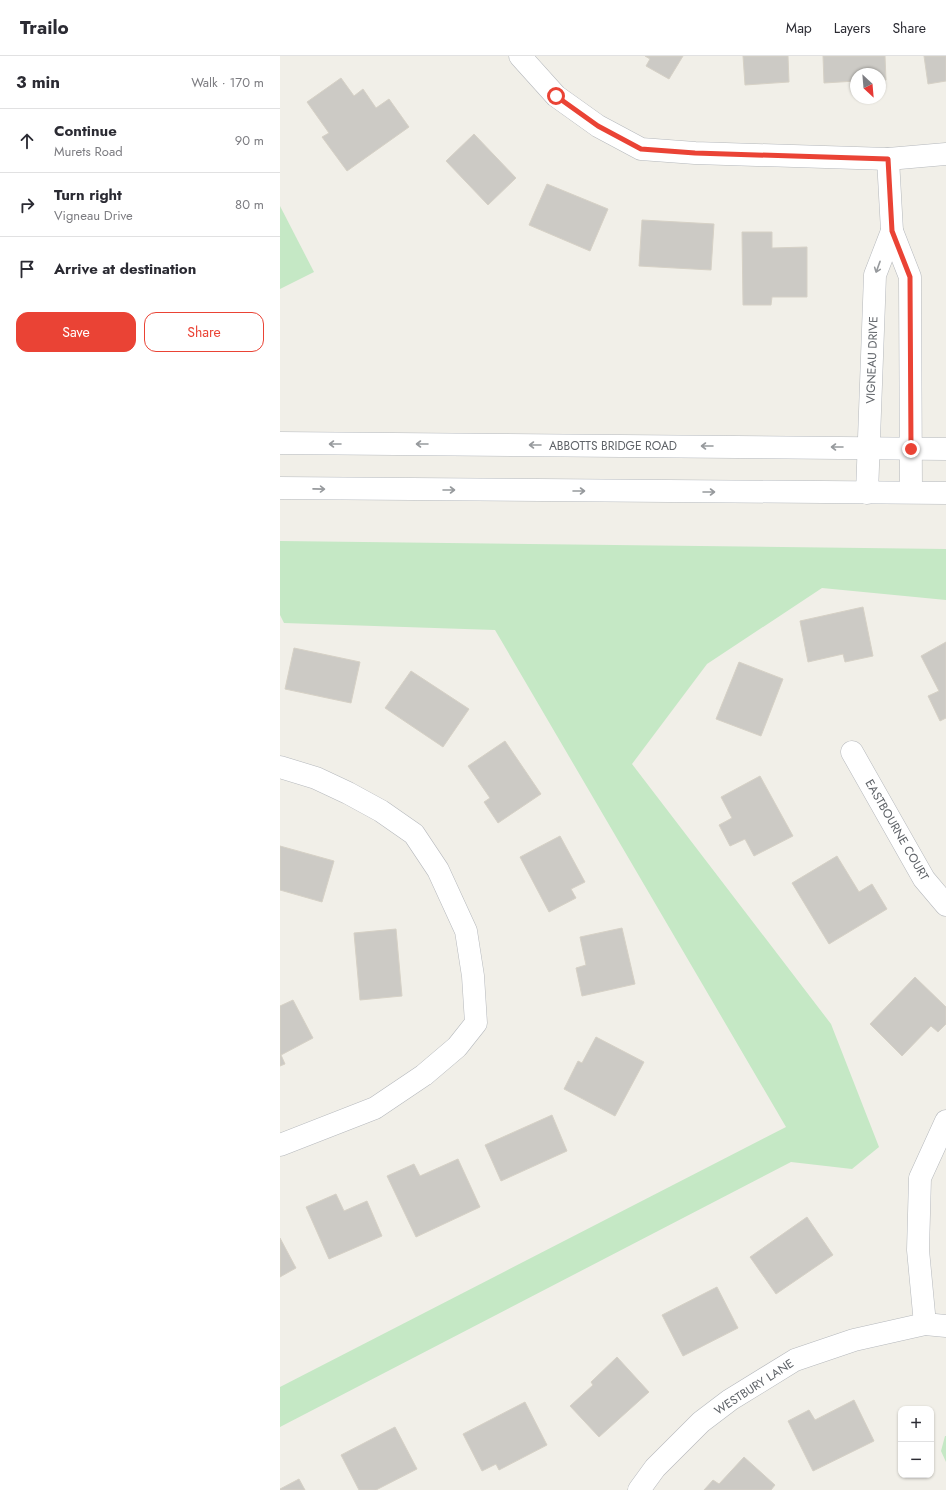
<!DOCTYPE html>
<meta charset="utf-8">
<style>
:root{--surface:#fff;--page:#f7f7f7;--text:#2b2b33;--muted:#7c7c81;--line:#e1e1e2;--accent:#ea4335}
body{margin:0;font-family:Jost,sans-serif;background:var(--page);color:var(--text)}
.controls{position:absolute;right:12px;bottom:12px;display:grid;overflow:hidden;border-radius:8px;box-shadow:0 1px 3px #0004}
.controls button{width:36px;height:36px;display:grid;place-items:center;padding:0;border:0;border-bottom:1px solid var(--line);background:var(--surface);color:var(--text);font:20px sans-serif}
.compass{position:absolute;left:570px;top:12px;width:36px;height:36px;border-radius:50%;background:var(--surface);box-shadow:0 1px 3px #0004;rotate:154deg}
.stop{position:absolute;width:12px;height:12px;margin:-9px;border:3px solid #ea4335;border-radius:50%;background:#fff}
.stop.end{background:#ea4335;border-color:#fff;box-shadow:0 1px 4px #0008}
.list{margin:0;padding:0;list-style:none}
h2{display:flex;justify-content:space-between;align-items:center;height:52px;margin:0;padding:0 16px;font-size:17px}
h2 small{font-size:13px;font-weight:400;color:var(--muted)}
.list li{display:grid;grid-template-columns:26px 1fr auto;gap:12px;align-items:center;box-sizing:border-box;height:64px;padding:0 16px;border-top:1px solid var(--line)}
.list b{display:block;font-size:15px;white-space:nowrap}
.list p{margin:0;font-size:13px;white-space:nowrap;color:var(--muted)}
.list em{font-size:13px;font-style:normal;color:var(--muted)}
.actions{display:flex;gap:8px;padding:12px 16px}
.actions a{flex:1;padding:9px 0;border:1px solid var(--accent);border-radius:12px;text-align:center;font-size:14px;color:var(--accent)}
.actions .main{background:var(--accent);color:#fff}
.icon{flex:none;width:22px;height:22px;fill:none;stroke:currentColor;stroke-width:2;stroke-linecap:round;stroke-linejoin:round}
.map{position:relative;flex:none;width:666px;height:1434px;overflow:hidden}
header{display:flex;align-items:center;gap:24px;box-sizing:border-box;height:56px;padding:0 20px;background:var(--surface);border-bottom:1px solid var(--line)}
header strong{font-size:19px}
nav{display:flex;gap:22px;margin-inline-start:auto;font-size:14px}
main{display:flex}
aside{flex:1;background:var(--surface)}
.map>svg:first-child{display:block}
</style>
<header>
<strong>Trailo</strong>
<nav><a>Map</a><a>Layers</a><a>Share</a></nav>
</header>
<main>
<aside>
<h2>3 min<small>Walk · 170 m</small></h2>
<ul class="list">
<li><svg class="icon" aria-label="ahead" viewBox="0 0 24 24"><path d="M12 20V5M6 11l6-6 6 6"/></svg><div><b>Continue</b><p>Murets Road</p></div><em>90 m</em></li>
<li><svg class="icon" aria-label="right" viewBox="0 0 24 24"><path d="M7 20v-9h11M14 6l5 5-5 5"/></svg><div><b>Turn right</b><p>Vigneau Drive</p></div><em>80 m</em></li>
<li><svg class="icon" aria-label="arrive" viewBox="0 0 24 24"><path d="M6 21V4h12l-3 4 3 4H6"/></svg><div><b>Arrive at destination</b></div></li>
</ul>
<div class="actions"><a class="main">Save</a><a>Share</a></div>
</aside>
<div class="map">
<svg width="666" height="1434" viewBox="0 0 666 1434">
<rect width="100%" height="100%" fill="#f1efe8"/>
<g fill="#c5e8c5">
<polygon points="0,150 34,216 0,233"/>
<polygon points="0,485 666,493 666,544 542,532 427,608 352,708 551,968 599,1091 572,1113 511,1106 0,1371 0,1331 506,1071 215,574 4,567 0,559"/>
<polygon points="665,1380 666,1380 666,1406 661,1395"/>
</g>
<g fill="#cccac5" stroke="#d6d1c6">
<polygon points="365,0 403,0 389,23 366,10 370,3"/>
<polygon points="463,0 508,0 509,26 465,29"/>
<polygon points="543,0 605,0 606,24 600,24 600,18 576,18 576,25 544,27"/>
<polygon points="644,0 666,0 666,25 648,28"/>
<polygon points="61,22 74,40 83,33 96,52 109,43 129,71 67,115 42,81 49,77 27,46"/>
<polygon points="194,78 236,122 208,149 166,105"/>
<polygon points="267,128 328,153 310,195 249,169"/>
<polygon points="362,164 434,168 431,214 359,210"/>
<polygon points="462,176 492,176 492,192 527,191 527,241 492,241 491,249 463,249"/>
<polygon points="583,551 593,600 565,606 563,598 528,606 520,565"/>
<polygon points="666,586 666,662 660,665 648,640 659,635 641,600"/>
<polygon points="14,592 80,606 71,647 5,633"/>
<polygon points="459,606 503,623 481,680 436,663"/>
<polygon points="131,615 189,653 163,691 105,652"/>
<polygon points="225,685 261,738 218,767 204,746 210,742 188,710"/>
<polygon points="480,720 513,780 474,800 465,783 450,790 439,769 452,762 441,741"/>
<polygon points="280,780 305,826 291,833 296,842 269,856 240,801"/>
<polygon points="0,790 54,805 42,846 0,834"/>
<polygon points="557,800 579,836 592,828 607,853 549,888 512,827"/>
<polygon points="342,872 355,928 302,940 296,912 306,909 300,881"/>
<polygon points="116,873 122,940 80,944 74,877"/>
<polygon points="635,921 666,951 666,968 658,976 651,970 622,1000 590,968"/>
<polygon points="13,944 33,982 1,999 5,1008 0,1010 0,950"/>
<polygon points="316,981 364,1006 335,1060 284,1033 298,1005 302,1007"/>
<polygon points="272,1059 287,1095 221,1125 205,1089"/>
<polygon points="178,1103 200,1151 136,1181 107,1120 134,1108 140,1120"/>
<polygon points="56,1138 64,1155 87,1145 102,1180 49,1203 26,1151"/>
<polygon points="527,1161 553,1199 496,1238 470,1201"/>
<polygon points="0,1182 16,1212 0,1221"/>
<polygon points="437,1231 458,1272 403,1300 382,1259"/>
<polygon points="337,1301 369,1336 319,1381 290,1350 313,1329 311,1326"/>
<polygon points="574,1344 594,1385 533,1415 508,1365 529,1354 535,1364"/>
<polygon points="245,1346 267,1389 219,1414 216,1408 202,1415 183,1378"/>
<polygon points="115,1371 137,1413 96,1434 79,1434 61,1399"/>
<polygon points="464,1401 495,1429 491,1434 424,1434 433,1424 439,1428"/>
<polygon points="19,1423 25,1434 0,1434 0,1433"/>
</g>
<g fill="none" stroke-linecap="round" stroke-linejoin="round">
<g stroke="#b5b8bc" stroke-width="23">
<g id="minor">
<polyline points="240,0 276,40 318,70 361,93 415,97 608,103 666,98"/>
<polyline points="608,103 612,175 630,221 631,436"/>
<polyline points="587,437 595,219 612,175"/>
<polyline points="572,696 644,823 666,849"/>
<polyline points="0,711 36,722 68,737 101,755 134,778 158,814 186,875 193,920 196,967 177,991 144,1019 95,1052 0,1089"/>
<polyline points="645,1268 638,1194 640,1122 666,1065"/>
<polyline points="359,1434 375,1412 421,1366 450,1344 515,1304 574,1284 645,1268 666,1270"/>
</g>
</g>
<g stroke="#b6babf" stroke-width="23">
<g id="secondary">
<polyline points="0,387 666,393"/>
<polyline points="0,432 666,437"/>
</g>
</g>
<use href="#minor" stroke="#fff" stroke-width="22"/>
<use href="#secondary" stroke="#fff" stroke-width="22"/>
</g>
<defs><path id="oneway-shaft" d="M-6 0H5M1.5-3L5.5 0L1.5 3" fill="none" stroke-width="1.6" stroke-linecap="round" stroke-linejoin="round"/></defs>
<g stroke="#979a9d">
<use href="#oneway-shaft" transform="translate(598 211) rotate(110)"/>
<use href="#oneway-shaft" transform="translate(55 388) rotate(-180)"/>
<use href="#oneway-shaft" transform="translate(142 388) rotate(-180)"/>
<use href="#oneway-shaft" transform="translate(255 389) rotate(-180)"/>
<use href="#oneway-shaft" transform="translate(427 390) rotate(-180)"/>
<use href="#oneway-shaft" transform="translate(557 391) rotate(-180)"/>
<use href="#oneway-shaft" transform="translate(39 433) rotate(1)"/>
<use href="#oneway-shaft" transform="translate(169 434)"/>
<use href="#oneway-shaft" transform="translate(299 435)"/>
<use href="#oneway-shaft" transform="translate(429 436)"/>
</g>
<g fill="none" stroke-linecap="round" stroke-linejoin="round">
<polyline stroke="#ea4335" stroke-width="5" points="276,40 318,70 361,93 415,97 608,103 612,175 630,221 631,393"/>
</g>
<g text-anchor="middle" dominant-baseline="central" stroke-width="3.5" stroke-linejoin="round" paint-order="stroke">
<g font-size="12" fill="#5f6368" stroke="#fff">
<text transform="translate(592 304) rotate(-88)">VIGNEAU DRIVE</text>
<text x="333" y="390">ABBOTTS BRIDGE ROAD</text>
<text transform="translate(617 774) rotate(60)">EASTBOURNE COURT</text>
<text transform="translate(474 1331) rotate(-33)">WESTBURY LANE</text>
</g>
</g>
</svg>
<div class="controls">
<button>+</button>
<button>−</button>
</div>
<svg class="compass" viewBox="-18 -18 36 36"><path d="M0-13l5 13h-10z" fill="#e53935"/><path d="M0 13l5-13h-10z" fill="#7c7c81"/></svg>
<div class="stop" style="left:276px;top:40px"></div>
<div class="stop end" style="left:631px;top:393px"></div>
</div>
</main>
